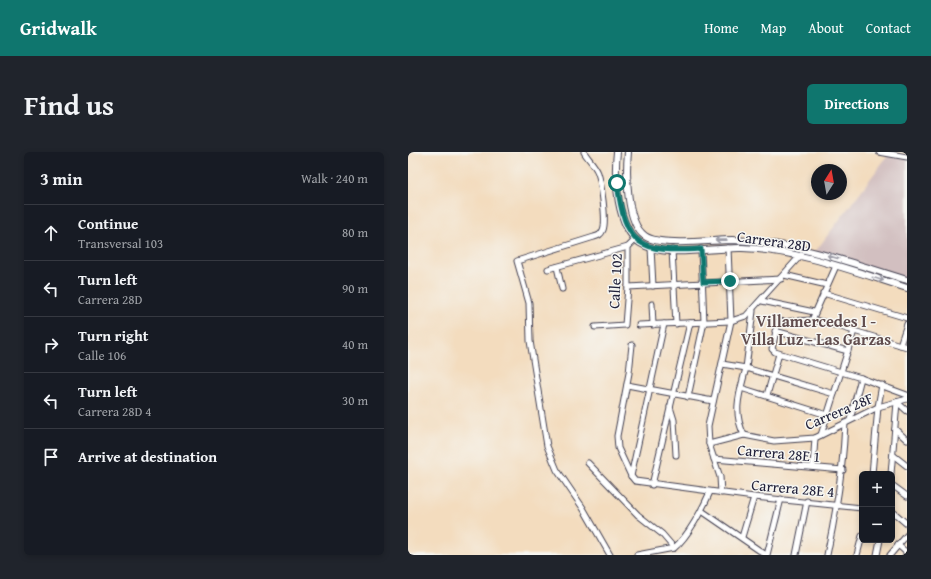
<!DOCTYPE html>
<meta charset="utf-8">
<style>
:root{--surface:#171b24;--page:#20242c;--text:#f1f3f6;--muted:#9ea1a6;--line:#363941;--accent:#0f766e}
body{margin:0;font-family:"Gentium Book Plus",serif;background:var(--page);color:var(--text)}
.controls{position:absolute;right:12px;bottom:12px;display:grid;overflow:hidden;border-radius:6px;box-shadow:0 2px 6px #0003}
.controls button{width:36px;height:36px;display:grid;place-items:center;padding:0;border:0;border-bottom:1px solid var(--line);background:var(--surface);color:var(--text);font:20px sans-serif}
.compass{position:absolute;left:403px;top:12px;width:36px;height:36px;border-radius:50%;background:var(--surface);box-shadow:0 2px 6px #0003;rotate:11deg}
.stop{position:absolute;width:12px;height:12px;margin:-9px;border:3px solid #0f766e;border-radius:50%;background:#fff}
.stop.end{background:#0f766e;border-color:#fff;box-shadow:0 1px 4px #0008}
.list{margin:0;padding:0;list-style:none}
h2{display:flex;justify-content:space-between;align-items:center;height:52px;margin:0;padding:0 16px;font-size:17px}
h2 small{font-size:13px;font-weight:400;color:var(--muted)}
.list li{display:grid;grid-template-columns:26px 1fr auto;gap:12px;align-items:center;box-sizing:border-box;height:56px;padding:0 16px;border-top:1px solid var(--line)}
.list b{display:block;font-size:15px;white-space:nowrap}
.list p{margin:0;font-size:13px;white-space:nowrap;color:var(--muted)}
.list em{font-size:13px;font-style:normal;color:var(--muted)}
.icon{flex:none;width:22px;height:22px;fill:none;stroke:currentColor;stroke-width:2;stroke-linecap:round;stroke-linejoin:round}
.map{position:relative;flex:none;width:499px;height:403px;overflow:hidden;border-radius:6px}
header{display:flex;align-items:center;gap:24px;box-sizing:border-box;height:56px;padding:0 20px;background:var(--accent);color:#fff}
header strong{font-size:19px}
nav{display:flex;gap:22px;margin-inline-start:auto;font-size:14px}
.intro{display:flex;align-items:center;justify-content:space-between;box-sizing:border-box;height:96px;padding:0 24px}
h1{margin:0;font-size:28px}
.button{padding:10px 18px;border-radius:6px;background:var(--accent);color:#fff;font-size:14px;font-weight:700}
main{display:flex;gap:24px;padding:0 24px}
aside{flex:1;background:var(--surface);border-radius:6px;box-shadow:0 2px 6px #0003}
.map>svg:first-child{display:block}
</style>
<header>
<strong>Gridwalk</strong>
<nav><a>Home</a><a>Map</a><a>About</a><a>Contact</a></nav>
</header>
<div class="intro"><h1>Find us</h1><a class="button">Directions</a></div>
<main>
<aside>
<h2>3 min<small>Walk · 240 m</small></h2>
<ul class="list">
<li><svg class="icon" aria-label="ahead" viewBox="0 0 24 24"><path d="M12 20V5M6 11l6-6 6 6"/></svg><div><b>Continue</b><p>Transversal 103</p></div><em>80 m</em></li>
<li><svg class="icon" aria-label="left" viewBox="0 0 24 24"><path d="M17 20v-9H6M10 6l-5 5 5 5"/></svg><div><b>Turn left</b><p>Carrera 28D</p></div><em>90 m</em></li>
<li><svg class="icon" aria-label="right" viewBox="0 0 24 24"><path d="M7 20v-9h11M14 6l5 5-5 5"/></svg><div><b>Turn right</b><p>Calle 106</p></div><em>40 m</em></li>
<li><svg class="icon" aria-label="left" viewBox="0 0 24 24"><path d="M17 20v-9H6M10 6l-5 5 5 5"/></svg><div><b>Turn left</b><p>Carrera 28D 4</p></div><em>30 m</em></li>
<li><svg class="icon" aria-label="arrive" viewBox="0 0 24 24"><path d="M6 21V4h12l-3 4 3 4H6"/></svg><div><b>Arrive at destination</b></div></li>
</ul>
</aside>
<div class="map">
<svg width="499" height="403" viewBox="0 0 499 403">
<rect width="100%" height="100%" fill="#f6f6f2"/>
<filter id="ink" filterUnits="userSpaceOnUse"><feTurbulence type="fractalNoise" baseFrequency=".025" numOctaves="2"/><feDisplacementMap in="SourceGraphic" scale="8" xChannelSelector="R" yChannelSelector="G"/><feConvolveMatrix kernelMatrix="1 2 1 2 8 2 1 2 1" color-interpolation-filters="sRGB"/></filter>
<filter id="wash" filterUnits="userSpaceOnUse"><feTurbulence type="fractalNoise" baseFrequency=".012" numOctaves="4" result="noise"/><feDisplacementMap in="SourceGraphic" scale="16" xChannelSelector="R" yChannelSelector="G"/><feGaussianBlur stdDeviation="0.9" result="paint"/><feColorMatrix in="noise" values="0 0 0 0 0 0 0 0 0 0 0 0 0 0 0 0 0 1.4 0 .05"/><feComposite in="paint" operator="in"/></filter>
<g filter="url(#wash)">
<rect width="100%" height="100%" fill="#f3dcbe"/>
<polygon fill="#d2bfc0" points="481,2 499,5 499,128 407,100"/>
</g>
<g filter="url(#ink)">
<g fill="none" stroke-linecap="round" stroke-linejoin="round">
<g stroke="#413e4f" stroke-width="7">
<g id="minor">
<path d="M 176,0 C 180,7 187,13 190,21 C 193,30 199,69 195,78 C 193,83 190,84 186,85 L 109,109 L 121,151 L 122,189 L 139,294 L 149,318 L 175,356 L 202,403"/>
<polyline points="471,0 499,5"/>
<polyline points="243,96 245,134"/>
<polyline points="264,98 268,172"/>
<polyline points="149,115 154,137"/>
<polyline points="140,117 220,95"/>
<polyline points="376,123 419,133"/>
<polyline points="220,135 373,127"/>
<polyline points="415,141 499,166"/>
<polyline points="354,149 406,160"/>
<polyline points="244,152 245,173"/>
<polyline points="404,168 428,114"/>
<polyline points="231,173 323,169 338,164 393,103"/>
<polyline points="187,175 217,173 220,135 220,95 227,88"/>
<polyline points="367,179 440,199"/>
<polyline points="224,193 221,221 209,284 210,296 223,324 227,329 346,345 454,356"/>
<polyline points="492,193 499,172"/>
<polyline points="499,195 416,170 404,168 370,170 364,197 367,200 453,226 499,243"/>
<polyline points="314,212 338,216 345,159"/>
<polyline points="219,233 305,249"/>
<polyline points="333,236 419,263"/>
<polyline points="359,243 371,202"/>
<polyline points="280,245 296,170 293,97"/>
<polyline points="489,250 499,259"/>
<polyline points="262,255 266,268 268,303"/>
<polyline points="442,268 453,226"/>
<polyline points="487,277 499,288"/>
<path d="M 336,283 C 324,259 332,240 338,216 L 426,242"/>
<polyline points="413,283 446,179"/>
<polyline points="301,292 336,283 366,289 407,286 470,255 499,247"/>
<polyline points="485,303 499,314"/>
<polyline points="306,307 435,318"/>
<path d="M 180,311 L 230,363 L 254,382 L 266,396 C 280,385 295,356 302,340"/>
<polyline points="405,315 407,286"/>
<polyline points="464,322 470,255 474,233"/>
<polyline points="483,322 489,250"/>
<polyline points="223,324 256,172"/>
<polyline points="244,333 282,171"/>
<polyline points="484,333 499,344"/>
<polyline points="313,341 312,325 301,292 300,274 323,169 320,96"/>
<polyline points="294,359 358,403"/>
<polyline points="484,359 499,372"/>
<polyline points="334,385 346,345"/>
<polyline points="490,393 499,401"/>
<polyline points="229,403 266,396"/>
<polyline points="359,403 373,347"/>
<polyline points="388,403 399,349"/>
<path d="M 419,403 C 429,357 435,318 437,271"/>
<polyline points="449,403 454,384"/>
<polyline points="469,403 472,388"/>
<polyline points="482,403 499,383"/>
</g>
</g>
<g stroke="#413e4f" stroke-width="8">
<g id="tertiary">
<path d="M 209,0 C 206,25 209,76 232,91 C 256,107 305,95 334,96 C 391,98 445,119 499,136"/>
<path d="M 220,0 C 218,21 218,71 237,84 C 252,95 304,88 324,88 C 385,90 441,110 499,128"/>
</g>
</g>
<use href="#minor" stroke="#fff" stroke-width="5"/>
<use href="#tertiary" stroke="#fff" stroke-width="6"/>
</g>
<defs><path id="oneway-shaft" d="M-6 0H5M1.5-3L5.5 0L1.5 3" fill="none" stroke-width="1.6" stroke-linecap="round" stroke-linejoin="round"/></defs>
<g stroke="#9c9ca7">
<use href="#oneway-shaft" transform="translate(313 88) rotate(-179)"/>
<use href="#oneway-shaft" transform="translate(425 105) rotate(-164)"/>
<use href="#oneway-shaft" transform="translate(470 127) rotate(17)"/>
</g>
</g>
<g fill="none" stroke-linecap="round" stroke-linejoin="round" filter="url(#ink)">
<path stroke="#0f766e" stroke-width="5" d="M 209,31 C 217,94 231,101 293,97 L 295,130 L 322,129"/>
</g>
<g text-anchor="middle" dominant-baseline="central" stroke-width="3" stroke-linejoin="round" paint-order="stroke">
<g font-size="15" fill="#22223b" stroke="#f6f6f2">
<text transform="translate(366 89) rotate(8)">Carrera 28D</text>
<text transform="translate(207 129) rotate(-87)">Calle 102</text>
<text transform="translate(431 259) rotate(-23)">Carrera 28F</text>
<text transform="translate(371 301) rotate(5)">Carrera 28E 1</text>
<text transform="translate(385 336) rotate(5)">Carrera 28E 4</text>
</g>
<g font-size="16" font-weight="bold" fill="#614d4e" stroke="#f6f6f2">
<text x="408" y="169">Villamercedes I -<tspan x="408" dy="18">Villa Luz - Las Garzas</tspan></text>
</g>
</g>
</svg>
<div class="controls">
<button>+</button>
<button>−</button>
</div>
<svg class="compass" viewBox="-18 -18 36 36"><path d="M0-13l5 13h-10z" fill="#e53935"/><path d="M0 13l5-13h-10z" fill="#9ea1a6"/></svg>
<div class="stop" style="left:209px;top:31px"></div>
<div class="stop end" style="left:322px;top:129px"></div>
</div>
</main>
